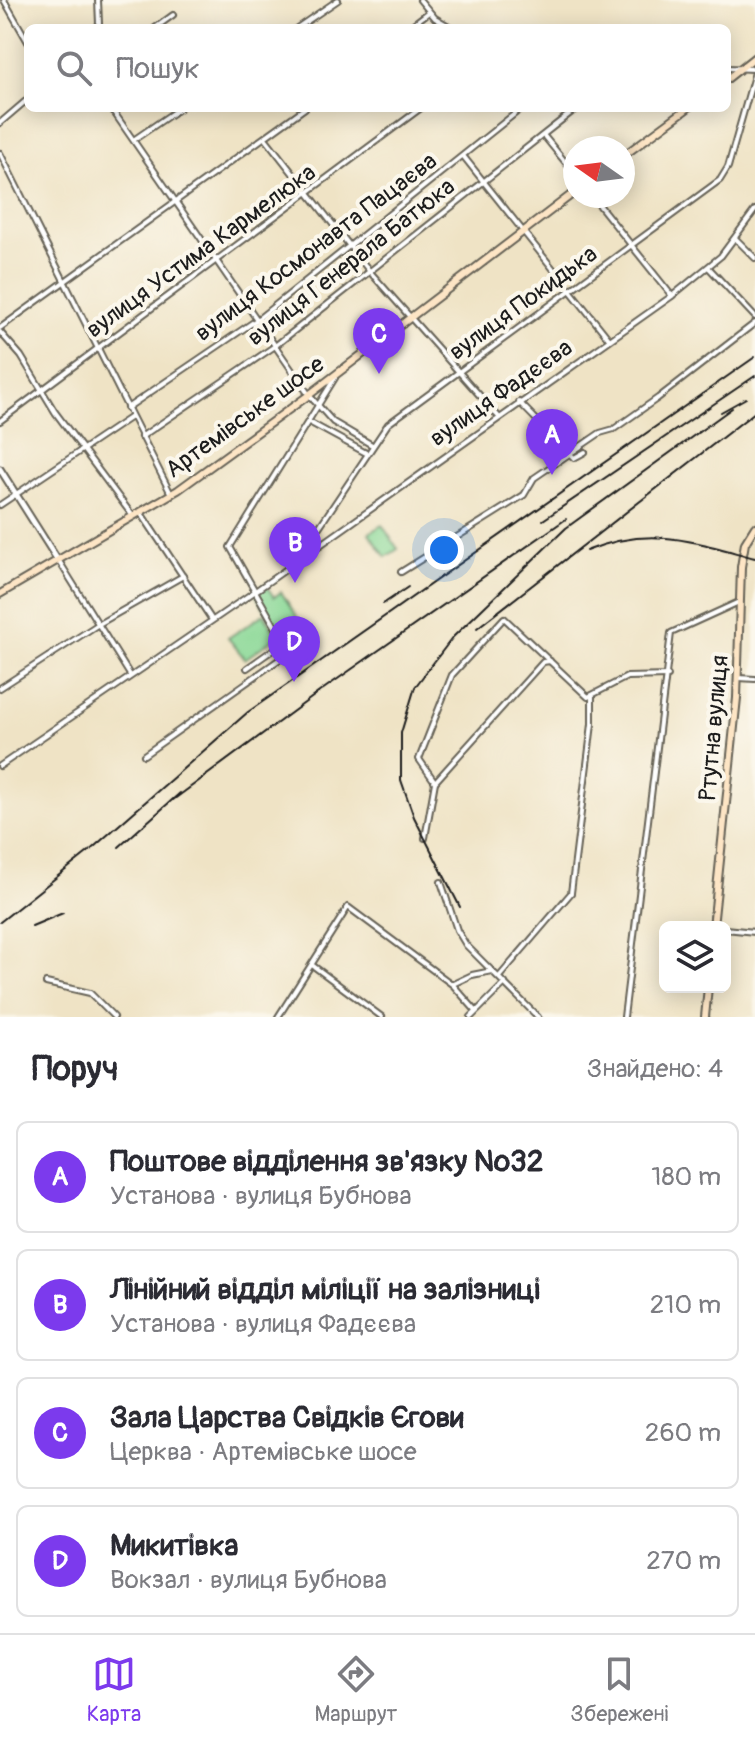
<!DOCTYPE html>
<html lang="uk">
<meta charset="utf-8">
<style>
:root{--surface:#fff;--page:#f7f7f7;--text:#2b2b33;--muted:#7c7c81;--line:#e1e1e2;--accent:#7c3aed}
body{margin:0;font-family:Pangolin,sans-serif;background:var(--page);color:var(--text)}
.controls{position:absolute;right:24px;bottom:24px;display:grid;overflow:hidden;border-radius:12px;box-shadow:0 4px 20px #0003}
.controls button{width:72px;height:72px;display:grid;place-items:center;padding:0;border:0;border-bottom:2px solid var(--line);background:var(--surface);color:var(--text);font:40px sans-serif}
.compass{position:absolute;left:563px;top:136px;width:72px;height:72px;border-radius:50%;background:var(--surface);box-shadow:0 4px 20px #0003;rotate:284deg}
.you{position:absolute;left:444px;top:550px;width:28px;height:28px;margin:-20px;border:6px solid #fff;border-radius:50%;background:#1a73e8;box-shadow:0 0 0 12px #1a73e833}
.badge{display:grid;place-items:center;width:52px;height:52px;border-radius:50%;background:var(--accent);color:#fff;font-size:26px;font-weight:700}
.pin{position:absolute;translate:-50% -66px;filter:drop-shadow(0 2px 4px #0008)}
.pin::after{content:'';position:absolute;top:42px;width:28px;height:24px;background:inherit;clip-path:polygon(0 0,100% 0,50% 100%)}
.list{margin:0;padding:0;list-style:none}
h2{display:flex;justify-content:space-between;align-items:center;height:104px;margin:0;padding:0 32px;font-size:34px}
h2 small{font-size:26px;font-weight:400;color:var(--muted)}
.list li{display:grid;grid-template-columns:52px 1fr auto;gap:24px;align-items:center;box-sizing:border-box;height:112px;margin:0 16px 16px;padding:0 16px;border:2px solid var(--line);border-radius:12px}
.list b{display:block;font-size:30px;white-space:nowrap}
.list p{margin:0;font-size:26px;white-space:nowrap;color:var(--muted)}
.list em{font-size:26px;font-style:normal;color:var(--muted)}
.icon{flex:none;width:44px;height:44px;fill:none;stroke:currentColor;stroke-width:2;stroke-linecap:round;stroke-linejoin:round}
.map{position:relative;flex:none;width:755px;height:1017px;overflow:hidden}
.search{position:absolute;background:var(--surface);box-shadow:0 4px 20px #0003;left:24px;right:24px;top:24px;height:88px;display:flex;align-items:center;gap:20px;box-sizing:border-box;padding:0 28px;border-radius:12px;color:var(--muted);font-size:30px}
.sheet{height:616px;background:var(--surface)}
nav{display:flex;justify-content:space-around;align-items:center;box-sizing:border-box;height:112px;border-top:2px solid var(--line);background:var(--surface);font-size:22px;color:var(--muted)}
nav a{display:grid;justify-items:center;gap:4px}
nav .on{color:var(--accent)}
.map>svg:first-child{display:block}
</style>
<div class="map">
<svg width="755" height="1017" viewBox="0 0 755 1017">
<rect width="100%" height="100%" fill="#fbf7ec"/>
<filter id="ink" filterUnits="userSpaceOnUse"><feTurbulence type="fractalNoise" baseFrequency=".0125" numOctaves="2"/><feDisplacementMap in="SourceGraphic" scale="16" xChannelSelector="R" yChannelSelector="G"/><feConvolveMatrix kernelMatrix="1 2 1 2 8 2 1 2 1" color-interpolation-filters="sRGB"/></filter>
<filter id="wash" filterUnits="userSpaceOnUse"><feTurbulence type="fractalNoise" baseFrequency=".006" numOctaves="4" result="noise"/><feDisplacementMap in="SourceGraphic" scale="32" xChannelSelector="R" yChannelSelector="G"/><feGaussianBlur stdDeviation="1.8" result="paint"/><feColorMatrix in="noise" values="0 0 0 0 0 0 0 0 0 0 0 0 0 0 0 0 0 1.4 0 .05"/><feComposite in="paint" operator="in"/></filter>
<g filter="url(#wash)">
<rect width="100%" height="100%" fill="#efe3c5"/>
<g fill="#8ad896" stroke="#537a59" stroke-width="2">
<polygon points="382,525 398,549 386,557 369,533"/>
<polygon points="265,584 274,597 281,592 298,618 295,621 300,628 293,634 280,635 254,592"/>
<polygon points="264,614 277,636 245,659 228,638"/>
</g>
</g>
<g filter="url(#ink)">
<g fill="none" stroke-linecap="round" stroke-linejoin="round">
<g stroke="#666257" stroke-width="8">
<g id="minor">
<polyline points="4,0 28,42"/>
<polyline points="420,0 435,18 452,28"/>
<polyline points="96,28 99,24 98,0"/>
<polyline points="155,28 173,15"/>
<polyline points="297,28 338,0"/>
<polyline points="408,28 429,12"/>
<polyline points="727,68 755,69"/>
<polyline points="111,108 309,395 333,422 372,445"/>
<polyline points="0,123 28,99"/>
<polyline points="544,136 575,174"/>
<polyline points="135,139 180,108"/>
<polyline points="266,139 371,273 498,416"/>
<polyline points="0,153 171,494"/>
<polyline points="464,157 609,339"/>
<polyline points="592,196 672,296"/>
<polyline points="736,239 755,258"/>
<polyline points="709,268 755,317"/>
<polyline points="0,328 305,108"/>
<polyline points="0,332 21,356 55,412 132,515"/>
<polyline points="519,402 574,458 585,452"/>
<polyline points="127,408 258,319 522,108"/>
<polyline points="0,421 421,108"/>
<polyline points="309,422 366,453"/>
<polyline points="141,437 275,346 577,108"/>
<polyline points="0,505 131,417"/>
<polyline points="141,513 212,620"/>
<polyline points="297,560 388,424 720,180 728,167 755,72"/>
<polyline points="59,561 130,675"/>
<polyline points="401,572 524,495 534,478 600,433 614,429 658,398 755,323"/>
<polyline points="304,642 300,639 284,642 230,547 335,378"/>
<polyline points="247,668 284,642"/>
<polyline points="739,678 755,679"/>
<polyline points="0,688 97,625 183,576"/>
<polyline points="144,755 304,642"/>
<polyline points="0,766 254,592 672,296 721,256 755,210"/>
<polyline points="435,782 543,662 550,661"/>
<polyline points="425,838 435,782 419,759 452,675 504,618 588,697 627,677 668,676"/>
<polyline points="441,882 457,930 466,945 538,1017"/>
<polyline points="725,929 755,932"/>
<polyline points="312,965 382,1017"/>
<polyline points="499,977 571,893 592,724 592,696"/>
<polyline points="46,983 90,993 114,1017"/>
<polyline points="453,984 472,975 492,971"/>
<polyline points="278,1017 348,907 453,985 476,1011"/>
<polyline points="471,1017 505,983"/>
<polyline points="624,1017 671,633 739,602"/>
</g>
</g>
<g stroke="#666257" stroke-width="9">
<polyline id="tertiary" points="0,469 57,559"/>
</g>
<g stroke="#666257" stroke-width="10">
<g id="secondary">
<polyline points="727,79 755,57"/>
<polyline points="623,156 688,108"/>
<polyline points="0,594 178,490 309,395 575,192"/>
<polyline points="713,927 737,698 741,567 745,543 755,527"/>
<polyline points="705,1017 708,987"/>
</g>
</g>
<use href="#minor" stroke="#fff" stroke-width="4"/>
<use href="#tertiary" stroke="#fff" stroke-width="5"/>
<use href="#secondary" stroke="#fde5c5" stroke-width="6"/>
<g stroke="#1c1c1c" stroke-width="2">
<polyline points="721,412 746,398"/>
<polyline points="543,520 755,376"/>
<path d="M 586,551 C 651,525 691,541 755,558"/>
<polyline points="383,604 408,587"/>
<polyline points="477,628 755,412"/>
<polyline points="173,800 322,690 566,519"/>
<polyline points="119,847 180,793"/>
<polyline points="460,907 414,817 401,780 401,733 415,687 453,637 566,528 732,408"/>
<polyline points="0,922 87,853 248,712 755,357"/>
<polyline points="32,926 63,913"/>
</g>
</g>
</g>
<g text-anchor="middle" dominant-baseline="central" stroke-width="8" stroke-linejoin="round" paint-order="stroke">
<g font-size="24" fill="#1c1c1c" stroke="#fbf7ec">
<text transform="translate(316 247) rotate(-37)">вулиця Космонавта Пацаєва</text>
<text transform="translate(201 251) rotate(-36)">вулиця Устима Кармелюка</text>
<text transform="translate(351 262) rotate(-38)">вулиця Генерала Батюка</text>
<text transform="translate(523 303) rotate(-36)">вулиця Покидька</text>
<text transform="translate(501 393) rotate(-35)">вулиця Фадєєва</text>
<text transform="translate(245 417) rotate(-36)">Артемівське шосе</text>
<text transform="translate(714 728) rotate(-85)">Ртутна вулиця</text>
</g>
</g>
</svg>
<div class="controls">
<button><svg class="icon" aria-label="layers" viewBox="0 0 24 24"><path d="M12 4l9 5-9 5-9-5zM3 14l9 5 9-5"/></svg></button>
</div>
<svg class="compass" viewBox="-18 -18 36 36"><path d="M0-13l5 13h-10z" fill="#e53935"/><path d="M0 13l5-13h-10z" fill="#7c7c81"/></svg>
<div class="you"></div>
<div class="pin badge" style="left:552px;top:475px">A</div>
<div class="pin badge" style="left:295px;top:583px">B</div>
<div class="pin badge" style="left:379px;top:374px">C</div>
<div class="pin badge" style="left:294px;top:682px">D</div>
<div class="search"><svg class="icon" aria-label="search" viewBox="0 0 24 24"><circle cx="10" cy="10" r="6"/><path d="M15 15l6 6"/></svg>Пошук</div>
</div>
<section class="sheet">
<h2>Поруч<small>Знайдено: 4</small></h2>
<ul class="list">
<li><span class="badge">A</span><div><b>Поштове відділення зв'язку №32</b><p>Установа · вулиця Бубнова</p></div><em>180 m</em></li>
<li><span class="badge">B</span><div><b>Лінійний відділ міліції на залізниці</b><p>Установа · вулиця Фадєєва</p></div><em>210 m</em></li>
<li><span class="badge">C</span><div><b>Зала Царства Свідків Єгови</b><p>Церква · Артемівське шосе</p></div><em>260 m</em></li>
<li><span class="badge">D</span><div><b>Микитівка</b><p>Вокзал · вулиця Бубнова</p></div><em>270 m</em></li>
</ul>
</section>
<nav>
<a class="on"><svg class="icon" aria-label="map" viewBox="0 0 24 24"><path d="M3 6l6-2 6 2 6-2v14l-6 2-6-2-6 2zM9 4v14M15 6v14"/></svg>Карта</a>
<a><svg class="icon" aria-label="directions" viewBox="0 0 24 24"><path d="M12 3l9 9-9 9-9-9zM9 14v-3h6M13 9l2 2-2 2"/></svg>Маршрут</a>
<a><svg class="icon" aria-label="saved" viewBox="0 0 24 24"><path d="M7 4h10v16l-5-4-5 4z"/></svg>Збережені</a>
</nav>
